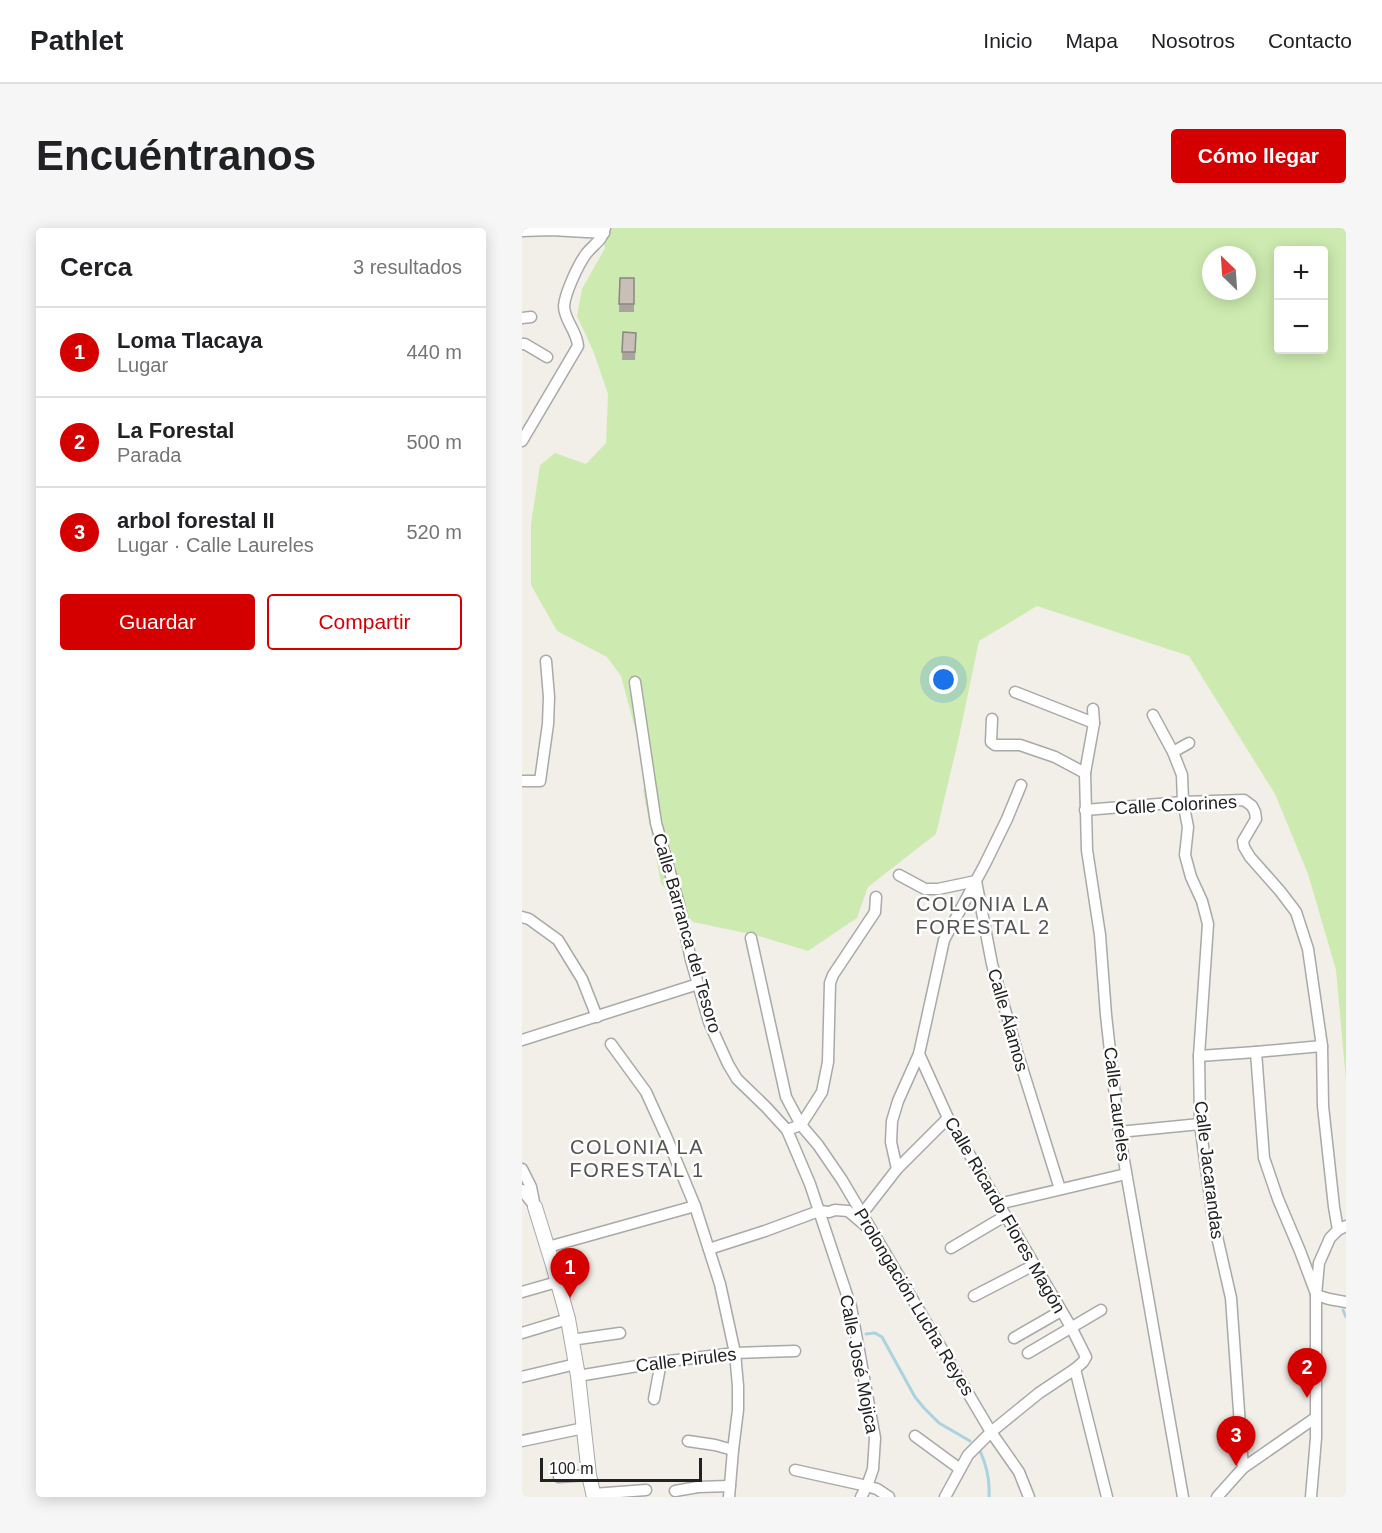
<!DOCTYPE html>
<html lang="es">
<meta charset="utf-8">
<style>
:root{--surface:#fff;--page:#f6f6f6;--text:#202124;--muted:#757577;--line:#e0e0e0;--accent:#d40000}
body{margin:0;font-family:Arial,sans-serif;background:var(--page);color:var(--text)}
.controls{position:absolute;right:18px;top:18px;display:grid;overflow:hidden;border-radius:6px;box-shadow:0 3px 15px #0003}
.controls button{width:54px;height:54px;display:grid;place-items:center;padding:0;border:0;border-bottom:2px solid var(--line);background:var(--surface);color:var(--text);font:30px sans-serif}
.compass{position:absolute;left:680px;top:18px;width:54px;height:54px;border-radius:50%;background:var(--surface);box-shadow:0 3px 15px #0003;rotate:335deg}
.scale{position:absolute;left:18px;bottom:15px;width:162px;box-sizing:border-box;padding-left:6px;border:3px solid #222;border-top:0;font-size:16px;line-height:21px;white-space:nowrap;color:#222;-webkit-text-stroke:4px #fff;paint-order:stroke}
.you{position:absolute;left:422px;top:452px;width:21px;height:21px;margin:-15px;border:4px solid #fff;border-radius:50%;background:#1a73e8;box-shadow:0 0 0 9px #1a73e833}
.badge{display:grid;place-items:center;width:39px;height:39px;border-radius:50%;background:var(--accent);color:#fff;font-size:20px;font-weight:700}
.pin{position:absolute;translate:-50% -50px;filter:drop-shadow(0 2px 3px #0008)}
.pin::after{content:'';position:absolute;top:32px;width:21px;height:18px;background:inherit;clip-path:polygon(0 0,100% 0,50% 100%)}
.list{margin:0;padding:0;list-style:none}
h2{display:flex;justify-content:space-between;align-items:center;height:78px;margin:0;padding:0 24px;font-size:26px}
h2 small{font-size:20px;font-weight:400;color:var(--muted)}
.list li{display:grid;grid-template-columns:39px 1fr auto;gap:18px;align-items:center;box-sizing:border-box;height:90px;padding:0 24px;border-top:2px solid var(--line)}
.list b{display:block;font-size:22px;white-space:nowrap}
.list p{margin:0;font-size:20px;white-space:nowrap;color:var(--muted)}
.list em{font-size:20px;font-style:normal;color:var(--muted)}
.actions{display:flex;gap:12px;padding:18px 24px}
.actions a{flex:1;padding:14px 0;border:2px solid var(--accent);border-radius:6px;text-align:center;font-size:21px;color:var(--accent)}
.actions .main{background:var(--accent);color:#fff}
.map{position:relative;flex:none;width:824px;height:1269px;overflow:hidden;border-radius:6px}
header{display:flex;align-items:center;gap:36px;box-sizing:border-box;height:84px;padding:0 30px;background:var(--surface);border-bottom:2px solid var(--line)}
header strong{font-size:28px}
nav{display:flex;gap:33px;margin-inline-start:auto;font-size:21px}
.intro{display:flex;align-items:center;justify-content:space-between;box-sizing:border-box;height:144px;padding:0 36px}
h1{margin:0;font-size:42px}
.button{padding:15px 27px;border-radius:6px;background:var(--accent);color:#fff;font-size:21px;font-weight:700}
main{display:flex;gap:36px;padding:0 36px}
aside{flex:1;background:var(--surface);border-radius:6px;box-shadow:0 3px 15px #0003}
.map>svg:first-child{display:block}
</style>
<header>
<strong>Pathlet</strong>
<nav><a>Inicio</a><a>Mapa</a><a>Nosotros</a><a>Contacto</a></nav>
</header>
<div class="intro"><h1>Encuéntranos</h1><a class="button">Cómo llegar</a></div>
<main>
<aside>
<h2>Cerca<small>3 resultados</small></h2>
<ul class="list">
<li><span class="badge">1</span><div><b>Loma Tlacaya</b><p>Lugar</p></div><em>440 m</em></li>
<li><span class="badge">2</span><div><b>La Forestal</b><p>Parada</p></div><em>500 m</em></li>
<li><span class="badge">3</span><div><b>arbol forestal II</b><p>Lugar · Calle Laureles</p></div><em>520 m</em></li>
</ul>
<div class="actions"><a class="main">Guardar</a><a>Compartir</a></div>
</aside>
<div class="map">
<svg width="824" height="1269" viewBox="0 0 824 1269">
<rect width="100%" height="100%" fill="#f2efe9"/>
<path fill="#cdebb0" fill-rule="evenodd" d="M 77,0 L 824,0 L 824,853 L 814,742 L 786,646 L 753,566 L 667,428 L 515,378 L 457,413 L 437,509 L 414,606 L 346,659 L 335,690 L 286,723 L 233,707 L 171,694 L 139,655 L 121,562 L 128,556 L 99,448 L 85,429 L 35,403 L 9,357 L 9,296 L 18,237 L 33,225 L 64,236 L 84,215 L 86,166 L 72,125 L 55,88 L 60,61 L 83,20 ZM 756,22 L 802,22 L 802,122 L 756,122 ZM 689,27 L 725,27 L 725,63 L 689,63 Z"/>
<g fill="none" stroke-linecap="round" stroke-linejoin="round">
<g stroke="#aad3df" stroke-width="3">
<polyline points="821,1082 824,1089"/>
<polyline points="344,1106 353,1105 360,1109 393,1169 402,1180 417,1195 448,1213"/>
<path d="M 458,1223 C 465,1238 468,1253 467,1269"/>
</g>
<g stroke="#a9a9a9" stroke-width="13">
<g id="minor">
<polyline points="0,3 29,2 82,5"/>
<polyline points="0,90 9,89"/>
<polyline points="0,116 3,116 25,129"/>
<path d="M 0,213 L 56,118 C 55,103 42,92 42,78 C 43,65 56,37 64,26 C 71,17 81,12 83,0"/>
<polyline points="113,454 134,595 157,676 169,732 187,794 206,836 215,851 244,879 265,902 288,956 329,1079 353,1210 351,1241 345,1258 339,1269"/>
<polyline points="493,464 572,495"/>
<polyline points="571,481 572,495 563,545 565,622 578,707 584,787 597,904 661,1269"/>
<polyline points="631,487 651,524 660,547 661,574 666,599 663,627 669,649 680,673 686,696 677,828 678,896 691,991 709,1070 721,1240"/>
<polyline points="470,491 469,514 473,517 498,517 533,529 563,545"/>
<polyline points="651,524 667,515"/>
<polyline points="0,553 18,553 26,496 27,469 24,433"/>
<polyline points="563,582 661,574 722,572 730,578 733,584 734,591 721,613 722,619 728,629 758,663 774,684 786,721 800,818 801,878 812,979 816,1002"/>
<polyline points="377,647 403,661 416,661 454,653"/>
<polyline points="454,653 470,736 496,827 538,961"/>
<polyline points="0,689 7,691 36,712 60,751 75,789"/>
<polyline points="229,710 264,869 279,897 300,864 306,834 308,755 311,747 353,684 354,669"/>
<polyline points="0,812 176,756"/>
<polyline points="89,816 124,864 144,908 173,978 198,1056 213,1125 216,1158 216,1182 211,1222 207,1269"/>
<polyline points="734,824 742,930 756,971 778,1023 793,1063"/>
<polyline points="397,826 426,890 549,1099 564,1129 561,1134 553,1141 517,1165 469,1204 446,1227 423,1269"/>
<polyline points="677,828 734,824 800,818"/>
<polyline points="265,902 279,897 296,917 320,952 469,1204 497,1244 507,1269"/>
<polyline points="597,904 678,896"/>
<polyline points="0,941 9,959 13,979"/>
<polyline points="375,941 369,914 370,893 376,873 397,826 422,712 463,636 485,591 499,557"/>
<polyline points="0,962 11,976"/>
<polyline points="476,976 604,946"/>
<polyline points="340,986 375,941 426,890"/>
<polyline points="26,1019 173,978"/>
<polyline points="429,1020 483,988"/>
<polyline points="187,1021 243,1003 297,983 307,984 313,982 326,983 345,999"/>
<polyline points="0,1064 35,1054"/>
<polyline points="794,1067 807,1071 824,1074"/>
<polyline points="452,1068 512,1037"/>
<polyline points="0,1105 46,1091"/>
<polyline points="492,1110 539,1083"/>
<polyline points="49,1112 98,1105"/>
<polyline points="506,1125 579,1082"/>
<polyline points="553,1141 585,1269"/>
<polyline points="56,1148 139,1134 213,1125 273,1123"/>
<polyline points="0,1149 54,1136"/>
<polyline points="132,1171 139,1134"/>
<polyline points="393,1208 438,1241"/>
<polyline points="0,1213 62,1200"/>
<polyline points="166,1213 193,1217 211,1222"/>
<polyline points="273,1242 345,1258 355,1261 367,1269"/>
<polyline points="37,1249 67,1247"/>
<polyline points="153,1263 176,1259 208,1258"/>
<polyline points="71,1266 124,1262"/>
<polyline points="695,1269 721,1240 793,1190"/>
<polyline points="789,1269 794,1210 794,1067 797,1035 808,1010 816,1002 824,998"/>
</g>
</g>
<g stroke="#a9a9a9" stroke-width="16">
<polyline id="tertiary" points="13,979 31,1037 46,1091 56,1148 67,1247 72,1269"/>
</g>
<use href="#minor" stroke="#fff" stroke-width="10"/>
<use href="#tertiary" stroke="#fff" stroke-width="14"/>
</g>
<g fill="#aba49e">
<polygon points="98,50 112,50 112,84 97,84"/>
<polygon points="101,104 114,105 113,132 100,132"/>
</g>
<g fill="#c7bfb8" stroke="#8b8681" stroke-width="1.5">
<polygon points="98,50 112,50 112,76 97,76"/>
<polygon points="101,104 114,105 113,124 100,124"/>
</g>
<g text-anchor="middle" dominant-baseline="central" stroke-width="5" stroke-linejoin="round" paint-order="stroke">
<g font-size="18" fill="#222" stroke="#fff">
<text transform="translate(654 577) rotate(-3)">Calle Colorines</text>
<text transform="translate(165 705) rotate(74)">Calle Barranca del Tesoro</text>
<text transform="translate(486 792) rotate(74)">Calle Álamos</text>
<text transform="translate(595 876) rotate(83)">Calle Laureles</text>
<text transform="translate(687 942) rotate(83)">Calle Jacarandas</text>
<text transform="translate(483 987) rotate(60)">Calle Ricardo Flores Magón</text>
<text transform="translate(392 1074) rotate(59)">Prolongación Lucha Reyes</text>
<text transform="translate(164 1132) rotate(-7)">Calle Pirules</text>
<text transform="translate(337 1136) rotate(79)">Calle José Mojica</text>
</g>
<g font-size="20" letter-spacing="1.5" fill="#555" stroke="#fff">
<text x="461" y="676">COLONIA LA<tspan x="461" dy="23">FORESTAL 2</tspan></text>
<text x="115" y="919">COLONIA LA<tspan x="115" dy="23">FORESTAL 1</tspan></text>
</g>
</g>
</svg>
<div class="controls">
<button>+</button>
<button>−</button>
</div>
<svg class="compass" viewBox="-18 -18 36 36"><path d="M0-13l5 13h-10z" fill="#e53935"/><path d="M0 13l5-13h-10z" fill="#757577"/></svg>
<div class="scale">100 m</div>
<div class="you"></div>
<div class="pin badge" style="left:48px;top:1070px">1</div>
<div class="pin badge" style="left:785px;top:1170px">2</div>
<div class="pin badge" style="left:714px;top:1238px">3</div>
</div>
</main>
